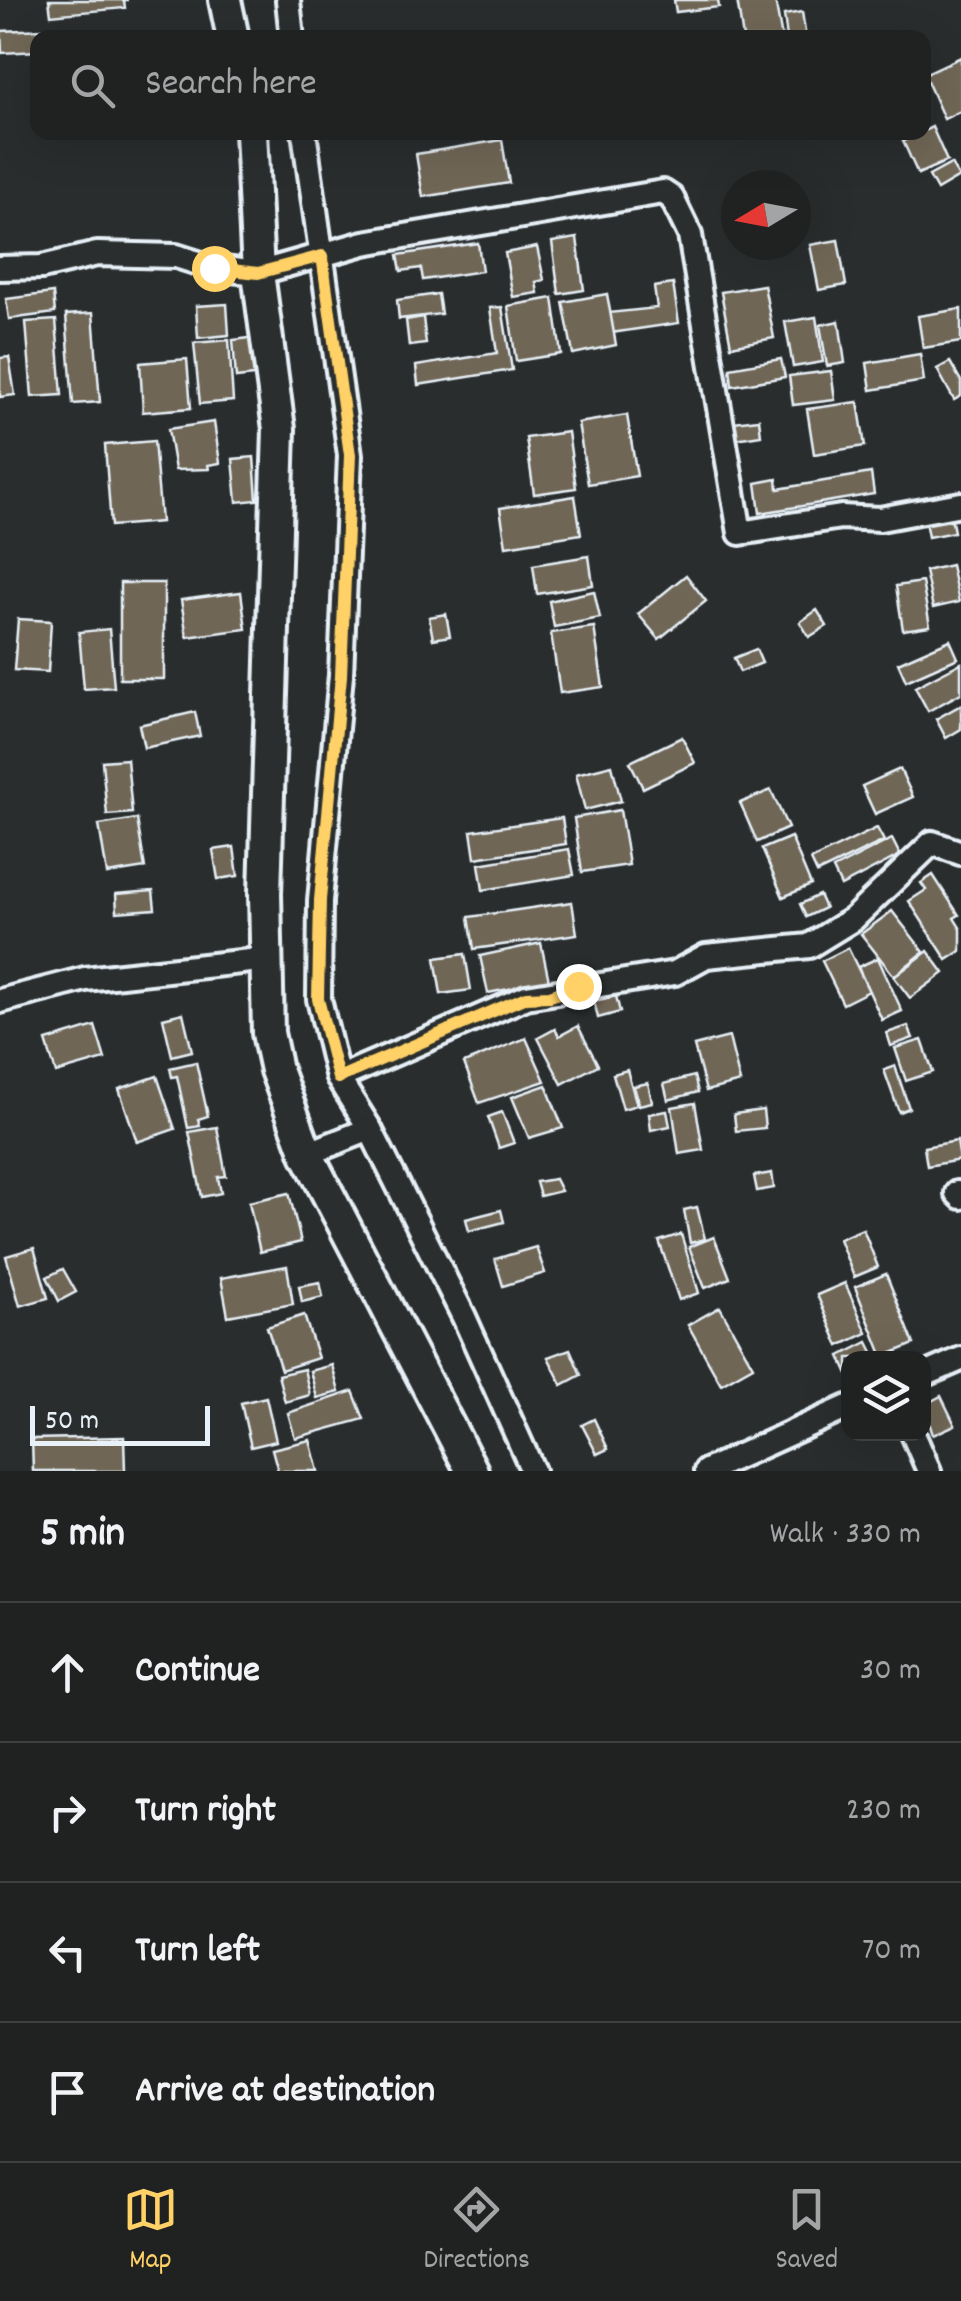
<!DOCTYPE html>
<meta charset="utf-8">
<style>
:root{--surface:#202222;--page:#2d2f2f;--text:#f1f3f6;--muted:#a2a4a5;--line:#3d3f40;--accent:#ffd166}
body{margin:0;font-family:Dekko,sans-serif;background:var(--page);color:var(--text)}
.controls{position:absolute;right:30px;bottom:30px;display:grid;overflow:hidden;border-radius:20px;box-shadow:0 10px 40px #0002}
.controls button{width:90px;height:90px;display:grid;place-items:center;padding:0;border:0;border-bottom:2px solid var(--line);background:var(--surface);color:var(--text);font:50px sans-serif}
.compass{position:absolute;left:721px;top:170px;width:90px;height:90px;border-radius:50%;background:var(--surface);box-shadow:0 10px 40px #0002;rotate:260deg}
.scale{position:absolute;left:30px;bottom:25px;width:180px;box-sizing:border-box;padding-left:10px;border:5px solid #e8f1f8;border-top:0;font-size:28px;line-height:35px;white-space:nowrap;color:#e8f1f8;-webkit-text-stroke:8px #2a2d2e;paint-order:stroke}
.stop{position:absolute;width:30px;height:30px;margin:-22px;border:8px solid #ffd166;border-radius:50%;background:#fff}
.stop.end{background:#ffd166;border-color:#fff;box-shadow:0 2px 10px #0008}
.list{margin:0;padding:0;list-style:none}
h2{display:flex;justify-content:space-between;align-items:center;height:130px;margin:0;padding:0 40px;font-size:42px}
h2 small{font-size:32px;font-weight:400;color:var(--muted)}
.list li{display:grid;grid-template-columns:65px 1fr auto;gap:30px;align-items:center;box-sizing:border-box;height:140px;padding:0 40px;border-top:2px solid var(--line)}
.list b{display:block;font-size:38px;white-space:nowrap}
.list em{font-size:32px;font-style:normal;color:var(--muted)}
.icon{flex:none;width:55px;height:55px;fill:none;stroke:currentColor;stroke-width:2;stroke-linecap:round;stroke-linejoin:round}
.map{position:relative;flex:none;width:961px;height:1471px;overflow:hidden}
.search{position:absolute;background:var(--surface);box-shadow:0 10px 40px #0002;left:30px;right:30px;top:30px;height:110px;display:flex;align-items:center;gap:25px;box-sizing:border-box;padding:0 35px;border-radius:20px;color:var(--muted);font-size:38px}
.sheet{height:690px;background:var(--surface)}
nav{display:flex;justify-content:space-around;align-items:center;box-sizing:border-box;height:140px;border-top:2px solid var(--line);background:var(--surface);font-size:28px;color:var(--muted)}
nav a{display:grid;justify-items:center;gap:5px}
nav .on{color:var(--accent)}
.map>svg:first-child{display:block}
</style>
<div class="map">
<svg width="961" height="1471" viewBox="0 0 961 1471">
<rect width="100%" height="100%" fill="#2a2d2e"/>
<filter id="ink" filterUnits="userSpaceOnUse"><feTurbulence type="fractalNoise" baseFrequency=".01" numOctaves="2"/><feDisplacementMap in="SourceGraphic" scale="20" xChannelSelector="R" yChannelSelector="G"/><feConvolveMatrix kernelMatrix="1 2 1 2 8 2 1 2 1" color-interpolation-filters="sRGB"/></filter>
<g filter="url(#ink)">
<g fill="#6f6656" stroke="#e8f1f8" stroke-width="2.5">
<polygon points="49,0 128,0 124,0 125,8 51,15"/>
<polygon points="674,0 718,0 719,7 676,12"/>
<polygon points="737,0 775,0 782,38 743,38"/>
<polygon points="802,12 806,38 787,38 784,15"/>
<polygon points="44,29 44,38 38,38 38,51 2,53 1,31"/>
<polygon points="961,57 961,111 944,119 924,74"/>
<polygon points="932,127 947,161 918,174 903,141"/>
<polygon points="502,140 509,183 423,197 416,154"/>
<polygon points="951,164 959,177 937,190 929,176"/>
<polygon points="577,238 584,290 559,294 552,242"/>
<polygon points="838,240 846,285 819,290 810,245"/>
<polygon points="478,243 482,271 423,280 421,268 401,271 398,255"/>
<polygon points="537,247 544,280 536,282 538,293 513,297 505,253"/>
<polygon points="673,284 679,323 611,333 608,313 657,308 654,287"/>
<polygon points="764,285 774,338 731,346 721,292"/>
<polygon points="53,293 55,313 9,319 6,299"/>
<polygon points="438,294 441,314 399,319 397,300"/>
<polygon points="607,294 616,345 573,354 563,302"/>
<polygon points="553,298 561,354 516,361 508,306"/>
<polygon points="227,304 229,335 198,338 196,306"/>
<polygon points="502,307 512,370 418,385 416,366 497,353 490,308"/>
<polygon points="961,309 961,342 923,348 918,316"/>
<polygon points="93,313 100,402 73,404 66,315"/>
<polygon points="423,317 426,344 409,346 406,320"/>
<polygon points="816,317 823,362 793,367 785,322"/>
<polygon points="56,320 62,395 32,397 26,322"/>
<polygon points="839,321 845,363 827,366 820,325"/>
<polygon points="250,338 254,376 236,378 233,340"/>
<polygon points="229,340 233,401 200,404 194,343"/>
<polygon points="920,354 924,381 871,390 867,363"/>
<polygon points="9,357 15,395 0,397 0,358"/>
<polygon points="187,359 191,408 143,412 140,363"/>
<polygon points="781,359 785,377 732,386 730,368"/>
<polygon points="950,362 961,381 961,396 954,400 937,369"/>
<polygon points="831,371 835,400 793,405 789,376"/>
<polygon points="858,402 865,446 814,454 807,409"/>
<polygon points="627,415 637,476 588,484 578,423"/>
<polygon points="759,419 761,435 735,439 733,422"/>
<polygon points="214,422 220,463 208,465 209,469 175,470 168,429"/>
<polygon points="568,432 576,488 534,494 526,438"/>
<polygon points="154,441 161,522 111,526 105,445"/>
<polygon points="254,457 257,500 237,502 233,459"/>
<polygon points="871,473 874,494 760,513 756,483 777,479 778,489"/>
<polygon points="575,496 581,534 506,546 500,508"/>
<polygon points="950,511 954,532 928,537 924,516"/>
<polygon points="589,556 593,585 537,594 533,565"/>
<polygon points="951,565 959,602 933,608 925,571"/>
<polygon points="686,575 706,601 659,639 638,614"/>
<polygon points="922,582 930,626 903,630 896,586"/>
<rect x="120" y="583" width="44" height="96"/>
<polygon points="594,591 600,618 554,627 549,601"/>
<polygon points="241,592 246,629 187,637 181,600"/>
<polygon points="817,610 827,626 809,637 800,622"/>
<polygon points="446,614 450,636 433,639 429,617"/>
<polygon points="18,619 51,621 48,672 14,670"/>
<polygon points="594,627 603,687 560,693 551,633"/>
<polygon points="109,629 114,687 84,689 79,632"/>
<polygon points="950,640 958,658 906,681 898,663"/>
<polygon points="756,649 762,663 740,672 734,658"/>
<polygon points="961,663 961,693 928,711 915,687"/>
<polygon points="961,705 961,729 946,738 936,719"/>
<polygon points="195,712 200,736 144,748 139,725"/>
<polygon points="682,737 695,763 643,788 630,762"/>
<polygon points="127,759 132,813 107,815 102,761"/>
<polygon points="612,765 621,801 585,810 576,774"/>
<polygon points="900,769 913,797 875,814 862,786"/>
<polygon points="771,790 788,828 757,842 740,803"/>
<polygon points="620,810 629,865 582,872 574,818"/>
<polygon points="562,818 566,844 475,858 471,831"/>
<polygon points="137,819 145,868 107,874 99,825"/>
<polygon points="877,828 884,841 817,873 811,860"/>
<polygon points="791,837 811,885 783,897 762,849"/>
<polygon points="892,839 900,855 841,886 833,869"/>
<polygon points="234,847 238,876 218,879 213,850"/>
<polygon points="569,849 574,875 483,890 479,864"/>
<polygon points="933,875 959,915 954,918 961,929 961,951 947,960 909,901 926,890 921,883"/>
<polygon points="153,891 155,909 117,912 116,894"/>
<polygon points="819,895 825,908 806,917 800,904"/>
<polygon points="572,902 577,934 474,949 469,917"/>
<polygon points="892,911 924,952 894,976 861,934"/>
<polygon points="541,943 549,981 488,993 480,956"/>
<polygon points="848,948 869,991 843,1004 822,961"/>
<polygon points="928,951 944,973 910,998 894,977"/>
<polygon points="465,954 471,990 441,994 435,958"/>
<polygon points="878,958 902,1011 882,1020 858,967"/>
<polygon points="616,996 620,1012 598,1018 594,1001"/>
<polygon points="183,1013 192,1051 172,1056 163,1018"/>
<polygon points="95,1026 105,1059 56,1073 46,1041"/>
<polygon points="578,1026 598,1065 562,1084 538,1038 555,1029 559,1036"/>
<polygon points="908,1026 913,1038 891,1046 887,1033"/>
<polygon points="729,1037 740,1082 706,1091 694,1046"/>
<polygon points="526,1038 545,1081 479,1103 464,1063"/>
<polygon points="922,1040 933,1072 906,1081 895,1048"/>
<polygon points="196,1062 208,1116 198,1119 200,1126 188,1128 177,1076 172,1077 170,1068"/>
<polygon points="895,1066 909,1108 899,1112 884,1070"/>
<polygon points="627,1070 637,1105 623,1109 613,1074"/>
<polygon points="157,1076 175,1129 137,1142 119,1089"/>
<polygon points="694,1076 698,1092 668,1100 664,1084"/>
<polygon points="648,1083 652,1102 639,1105 634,1086"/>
<polygon points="546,1085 563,1128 529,1138 512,1097"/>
<polygon points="695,1103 703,1150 679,1154 672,1107"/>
<polygon points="763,1110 765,1128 736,1131 734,1114"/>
<polygon points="667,1111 670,1126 651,1130 649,1114"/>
<polygon points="502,1112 514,1143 499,1148 488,1117"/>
<polygon points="217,1127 226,1176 218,1177 221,1193 202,1197 189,1132"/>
<polygon points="957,1141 960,1160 927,1166 924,1147"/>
<polygon points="772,1173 774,1188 757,1191 754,1176"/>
<polygon points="555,1179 561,1191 540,1196 536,1182"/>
<polygon points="289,1193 301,1242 260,1252 249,1202"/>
<polygon points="697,1207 705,1239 690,1243 684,1210"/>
<polygon points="501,1210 504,1222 469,1231 466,1219"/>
<polygon points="863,1229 878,1267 854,1277 839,1239"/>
<polygon points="681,1234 699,1293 679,1300 659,1241"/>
<polygon points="714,1237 730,1278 705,1288 689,1247"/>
<polygon points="536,1247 545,1273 503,1286 495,1259"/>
<polygon points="34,1248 48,1298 20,1306 6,1256"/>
<polygon points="287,1266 293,1304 228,1316 221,1278"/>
<polygon points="63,1269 76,1292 59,1301 47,1277"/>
<polygon points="886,1274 914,1344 883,1357 855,1287"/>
<polygon points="320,1282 323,1297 302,1302 299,1286"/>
<polygon points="845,1283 867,1333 839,1346 817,1295"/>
<polygon points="720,1307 753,1366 721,1384 688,1325"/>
<polygon points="304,1315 318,1358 281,1370 267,1327"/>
<polygon points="868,1342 876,1358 848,1358 848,1374 840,1356"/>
<polygon points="570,1349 581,1375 562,1385 548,1357"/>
<polygon points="332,1365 339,1392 317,1398 310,1371"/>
<polygon points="304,1369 310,1395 285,1402 278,1375"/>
<polygon points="353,1391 364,1419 295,1438 288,1413"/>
<polygon points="941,1396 955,1425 933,1435 924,1405"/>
<polygon points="266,1397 276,1441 251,1447 241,1403"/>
<polygon points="594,1419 608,1449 597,1454 582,1425"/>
<polygon points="124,1437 125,1471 33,1471 32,1439"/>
<polygon points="310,1440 318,1471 278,1471 272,1449"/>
</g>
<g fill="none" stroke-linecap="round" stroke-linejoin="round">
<g stroke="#e8f1f8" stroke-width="30">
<g id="minor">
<polyline points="288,0 292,38"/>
<polyline points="304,132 350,455 341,675 320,901 319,999 338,1078"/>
<polyline points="0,268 42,267 97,254 176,256 214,268 258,273 364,243 663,192 672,198 690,235 740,533 841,517 880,519 961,504"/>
<polyline points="0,1001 85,979 268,959"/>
<polyline points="370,1129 338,1078 526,997 675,973 706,956 809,946 853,919 932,843 961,853"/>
<polyline points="307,1154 370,1129 464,1317 533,1471"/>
<polyline points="957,1193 961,1197"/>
<polyline points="924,1375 961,1359"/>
<polyline points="913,1434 929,1471"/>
<polyline points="706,1471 848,1407"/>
</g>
</g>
<g stroke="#e8f1f8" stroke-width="38">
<g id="tertiary">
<polyline points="225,0 233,38"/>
<polyline points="251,132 258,273 279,429 265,894 268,1033 276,1070 307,1154 472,1471"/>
</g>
</g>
<use href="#minor" stroke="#2a2d2e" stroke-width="22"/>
<use href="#tertiary" stroke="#2a2d2e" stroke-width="30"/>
</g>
</g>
<g fill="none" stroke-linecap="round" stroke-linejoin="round" filter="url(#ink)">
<polyline stroke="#ffd166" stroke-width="12" points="214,268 258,273 322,256 350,455 341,676 320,900 318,999 338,1078 526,997 550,996 578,986"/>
</g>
</svg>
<div class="controls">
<button><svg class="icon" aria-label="layers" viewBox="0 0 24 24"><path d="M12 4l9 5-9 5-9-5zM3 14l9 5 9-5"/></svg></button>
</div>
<svg class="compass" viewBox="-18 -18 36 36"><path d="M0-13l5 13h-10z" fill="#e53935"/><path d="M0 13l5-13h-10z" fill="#a2a4a5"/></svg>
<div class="scale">50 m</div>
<div class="stop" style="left:214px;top:268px"></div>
<div class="stop end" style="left:578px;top:986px"></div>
<div class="search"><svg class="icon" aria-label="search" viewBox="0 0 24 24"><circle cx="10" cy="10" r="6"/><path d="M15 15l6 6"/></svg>Search here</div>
</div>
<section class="sheet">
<h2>5 min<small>Walk · 330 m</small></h2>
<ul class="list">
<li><svg class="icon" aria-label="ahead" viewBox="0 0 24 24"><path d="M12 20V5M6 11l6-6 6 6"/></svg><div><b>Continue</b></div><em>30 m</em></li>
<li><svg class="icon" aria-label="right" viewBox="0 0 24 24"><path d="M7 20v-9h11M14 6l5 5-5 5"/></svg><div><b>Turn right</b></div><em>230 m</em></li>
<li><svg class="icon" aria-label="left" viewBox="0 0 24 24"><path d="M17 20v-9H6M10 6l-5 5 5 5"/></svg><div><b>Turn left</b></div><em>70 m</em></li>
<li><svg class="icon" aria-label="arrive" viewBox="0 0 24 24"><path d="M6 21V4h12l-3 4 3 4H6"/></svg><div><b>Arrive at destination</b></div></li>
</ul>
</section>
<nav>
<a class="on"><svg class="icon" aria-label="map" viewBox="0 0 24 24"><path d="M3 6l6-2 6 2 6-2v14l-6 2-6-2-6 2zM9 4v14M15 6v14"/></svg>Map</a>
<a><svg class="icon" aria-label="directions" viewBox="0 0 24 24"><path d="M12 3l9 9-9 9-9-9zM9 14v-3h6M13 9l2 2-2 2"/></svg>Directions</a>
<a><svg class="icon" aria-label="saved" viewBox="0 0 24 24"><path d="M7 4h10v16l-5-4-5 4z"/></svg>Saved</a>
</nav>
